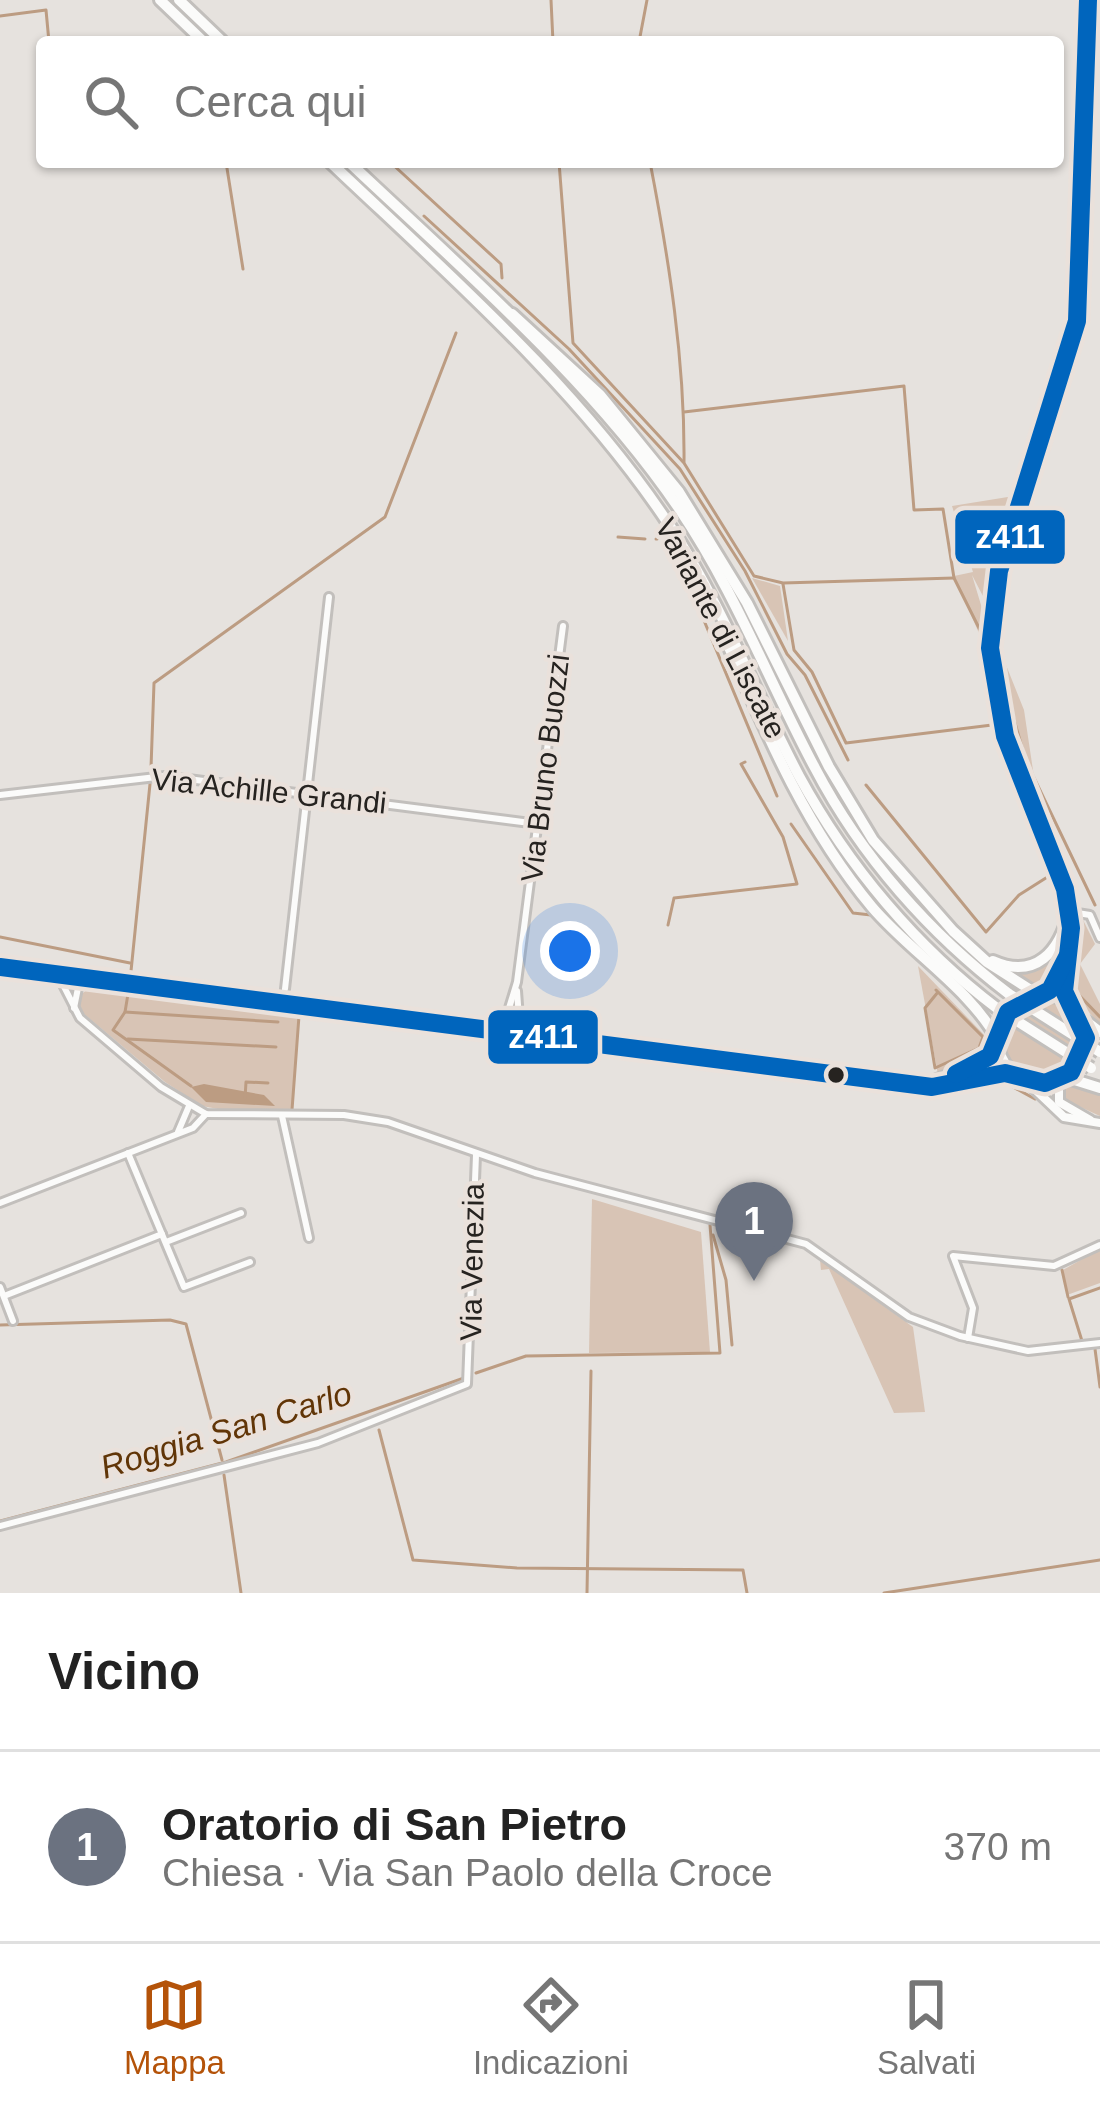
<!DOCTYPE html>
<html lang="it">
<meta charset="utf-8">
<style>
:root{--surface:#fff;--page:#f2f2f2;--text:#222;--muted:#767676;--line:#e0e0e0;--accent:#b45309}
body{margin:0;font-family:Arial,sans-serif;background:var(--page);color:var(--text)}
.you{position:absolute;left:570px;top:951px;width:42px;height:42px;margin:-30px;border:9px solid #fff;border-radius:50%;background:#1a73e8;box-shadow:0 0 0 18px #1a73e833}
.badge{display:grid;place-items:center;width:78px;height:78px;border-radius:50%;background:var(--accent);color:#fff;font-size:39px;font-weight:700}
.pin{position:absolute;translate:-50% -99px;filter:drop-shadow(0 3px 6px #0008)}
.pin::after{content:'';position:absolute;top:63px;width:42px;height:36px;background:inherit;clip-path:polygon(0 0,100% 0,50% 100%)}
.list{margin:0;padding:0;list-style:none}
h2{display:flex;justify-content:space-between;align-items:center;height:156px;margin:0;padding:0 48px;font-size:51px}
h2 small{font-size:39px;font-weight:400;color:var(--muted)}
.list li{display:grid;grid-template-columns:78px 1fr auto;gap:36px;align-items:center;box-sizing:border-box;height:192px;padding:0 48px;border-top:3px solid var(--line)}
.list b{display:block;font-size:45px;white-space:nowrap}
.list p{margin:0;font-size:39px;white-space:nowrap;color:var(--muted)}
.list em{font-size:39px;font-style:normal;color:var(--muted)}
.icon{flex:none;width:66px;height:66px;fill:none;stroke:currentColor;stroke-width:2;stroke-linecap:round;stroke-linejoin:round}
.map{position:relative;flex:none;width:1100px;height:1593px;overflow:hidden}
.search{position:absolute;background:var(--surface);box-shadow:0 3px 9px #0004;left:36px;right:36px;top:36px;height:132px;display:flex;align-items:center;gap:30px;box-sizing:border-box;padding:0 42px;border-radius:12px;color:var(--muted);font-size:45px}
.sheet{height:348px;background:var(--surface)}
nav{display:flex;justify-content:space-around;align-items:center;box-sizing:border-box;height:168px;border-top:3px solid var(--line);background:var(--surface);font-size:33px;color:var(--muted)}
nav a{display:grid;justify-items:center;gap:6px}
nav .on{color:var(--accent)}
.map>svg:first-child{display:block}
</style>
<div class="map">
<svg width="1100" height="1593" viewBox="0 0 1100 1593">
<rect width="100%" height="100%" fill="#e6e2de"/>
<g fill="#d8c4b5">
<polygon points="1014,496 986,602 972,575 987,625 982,640 954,576 973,572 952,506"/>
<polygon points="752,578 780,586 788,641"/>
<polygon points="996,640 1024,710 1037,797 1007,720"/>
<polygon points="1083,920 1095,944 1080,964 1100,1004 1100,1025 1069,989 1077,921"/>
<polygon points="1066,934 1049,987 1033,988 1010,971 1041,967"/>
<polygon points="918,966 989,1040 983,1056 938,1075"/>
<polygon points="90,987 299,1013 292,1109 234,1112 202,1106 165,1082 84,1014 76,999"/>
<circle cx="1042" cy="1040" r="39"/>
<polygon points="1066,1084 1100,1094 1100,1116 1065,1100"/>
<polygon points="592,1199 701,1232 710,1352 589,1353"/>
<polygon points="1100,1249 1100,1283 1067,1295 1063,1270"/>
<polygon points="820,1260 913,1327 925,1412 894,1413 829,1269 821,1270"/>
</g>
<polygon fill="#bc9c82" points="204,1084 264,1095 275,1106 206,1102 191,1087"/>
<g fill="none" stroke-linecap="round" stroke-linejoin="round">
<g stroke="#bc9c82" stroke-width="3">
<polyline points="551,0 553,42"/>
<polyline points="0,16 46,10 49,42"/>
<polyline points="639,42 647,0"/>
<polyline points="226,162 243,269"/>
<polyline points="390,162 501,264 502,278"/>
<polyline points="559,162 573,343 684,463 754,576 783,583 954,578"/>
<path d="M 650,162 C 669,260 685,361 684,462"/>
<polyline points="424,216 569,349 680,469 745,571 787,654 805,675 848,760"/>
<polyline points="684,412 904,386 914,510 943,509 954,578 985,640"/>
<polyline points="618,537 645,539"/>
<polyline points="656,539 657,539"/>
<polyline points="683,570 777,796"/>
<polyline points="783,584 794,650 812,672 846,743 992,725"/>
<polyline points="999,668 1026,761 1095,905"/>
<polyline points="151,768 154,683 385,517 456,333"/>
<polyline points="866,785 986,932 1019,895 1049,876"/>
<polyline points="791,824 853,913 871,915"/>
<polyline points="668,925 674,898 797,884 783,837 741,764 745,762"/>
<polyline points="0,937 130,963"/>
<polyline points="131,971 150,784"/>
<polyline points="936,990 983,1037 979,1048 935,1068 925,1008 938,992"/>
<polyline points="1077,993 1100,1017"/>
<polyline points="128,994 125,1012 113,1030 191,1086"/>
<polyline points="125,1012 278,1022"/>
<polyline points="128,1039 276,1047"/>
<polyline points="937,1094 1004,1082 1035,1099"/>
<polyline points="245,1098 246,1082 268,1083"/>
<polyline points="292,1110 299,1016"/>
<polyline points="713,1235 726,1280 732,1345"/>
<polyline points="1062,1270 1068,1297"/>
<polyline points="0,1325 170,1320 186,1324 222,1460"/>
<polyline points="1082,1341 1069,1299 1100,1288"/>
<polyline points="1095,1349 1100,1387"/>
<polyline points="476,1373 526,1356 720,1353 710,1225"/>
<polyline points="379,1430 413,1560 517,1568 743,1570 747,1593"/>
<polyline points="224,1475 241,1593"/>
<polyline points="0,1521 226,1462 464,1378"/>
<polyline points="587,1593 591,1371"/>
<polyline points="884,1593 1100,1560"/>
</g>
<g stroke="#c2bfbc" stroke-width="12">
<g id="street">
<polyline points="0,795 165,776 538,824"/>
<polyline points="1071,912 1090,915 1100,938"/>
<polyline points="58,975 80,1018 161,1087 206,1114 344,1115 388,1122 535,1173 806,1244 909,1317 960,1336 1028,1351 1100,1343"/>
<polyline points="285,989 329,597"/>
<polyline points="517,991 520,1032"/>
<polyline points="74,1008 80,978"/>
<polyline points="502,1031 517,982 563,626"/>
<polyline points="282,1116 309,1238"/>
<polyline points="178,1132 189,1106"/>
<polyline points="128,1153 184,1287 250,1262"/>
<polyline points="0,1203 193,1128 206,1114"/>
<polyline points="166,1242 241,1213"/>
<polyline points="0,1287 13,1321"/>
<polyline points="4,1296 162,1234"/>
<polyline points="968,1338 973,1308 953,1256 1054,1266 1100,1245"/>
<polyline points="0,1526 318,1443 467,1384 476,1155"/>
</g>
</g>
<g stroke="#c2bfbc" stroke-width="14">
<g id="secondary">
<polyline points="1040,996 1052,989 1062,969"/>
<polyline points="1071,1007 1064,989 1071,932 1066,892 1005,736 990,648 999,571 1077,321 1088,0"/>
<polyline points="1024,1079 1064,1117 1100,1123"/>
<polyline points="1059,1079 1059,1102 1090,1120"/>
</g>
</g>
<g stroke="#c2bfbc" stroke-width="15">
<g id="primary">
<polyline points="0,967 932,1087 1001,1073 1018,1076"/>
<circle cx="1042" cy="1039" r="44"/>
<polyline points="928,1083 985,1061 999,1042"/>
</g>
</g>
<g stroke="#c2bfbc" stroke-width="16">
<g id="highway">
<polyline points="160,0 204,42"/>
<polyline points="179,0 223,42"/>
<path d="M 330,162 C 449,275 579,388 670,526 C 722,605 755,693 799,776 C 848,866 916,947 998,1009"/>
<path d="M 349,162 C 461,268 595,383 680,510 C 735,591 769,682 815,768 C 861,856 930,934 1009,994"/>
<polyline points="512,314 600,395 679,492 747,603 829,767 873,840 953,931 987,962 1040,996"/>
<path d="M 722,631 C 764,728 803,824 872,907 C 910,952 971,989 999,1042"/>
<path d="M 993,961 C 1036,980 1060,951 1069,912"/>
<polyline points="1078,1015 1100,1032"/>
<polyline points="1065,1077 1100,1088"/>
</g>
</g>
<use href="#street" stroke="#fbfbfa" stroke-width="6"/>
<use href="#secondary" stroke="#fbfbfa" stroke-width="8"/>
<use href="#primary" stroke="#fbfbfa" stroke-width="9"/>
<use href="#highway" stroke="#fbfbfa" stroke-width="10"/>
<g stroke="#c2bfbc" stroke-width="16" stroke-linecap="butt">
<g id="highway-bridge">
<polyline points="1009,994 1100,1052"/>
<polyline points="998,1009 1091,1068"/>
</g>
</g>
<use href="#highway-bridge" stroke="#fbfbfa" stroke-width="10"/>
<g stroke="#eae1db" stroke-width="27">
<g id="bus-1">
<polyline points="0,967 932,1087 1005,1073 1045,1083 1071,1072 1086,1038 1064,991 1071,928 1065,889 1005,736 990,648 999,571 1077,321 1088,0"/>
<polyline points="956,1074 990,1056 1008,1012 1050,990 1067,957"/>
</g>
</g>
<use href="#bus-1" stroke="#0065bd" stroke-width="18"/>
</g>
<circle fill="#262320" stroke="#eae1db" stroke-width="4.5" cx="836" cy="1075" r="10"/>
<g text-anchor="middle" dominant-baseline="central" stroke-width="9" stroke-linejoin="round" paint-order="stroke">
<g font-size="30" fill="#262320" stroke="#eae1db">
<text transform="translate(721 628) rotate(62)">Variante di Liscate</text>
<text transform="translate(545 768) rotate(-83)">Via Bruno Buozzi</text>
<text transform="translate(269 791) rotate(6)">Via Achille Grandi</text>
<text transform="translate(472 1262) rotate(-89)">Via Venezia</text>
</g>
<g font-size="33" font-style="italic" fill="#613507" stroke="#eae1db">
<text transform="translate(226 1430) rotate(-17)">Roggia San Carlo</text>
</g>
</g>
<g stroke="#eae1db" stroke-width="4.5">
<rect x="953" y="508" width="114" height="58" rx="12" fill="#0065bd"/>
<rect x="486" y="1008" width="114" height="58" rx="12" fill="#0065bd"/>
</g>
<g font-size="33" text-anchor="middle" font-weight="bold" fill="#fff">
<text x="1010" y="548">z411</text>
<text x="543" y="1048">z411</text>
</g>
</svg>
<div class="you"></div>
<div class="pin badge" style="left:754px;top:1281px;background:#6b7280">1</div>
<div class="search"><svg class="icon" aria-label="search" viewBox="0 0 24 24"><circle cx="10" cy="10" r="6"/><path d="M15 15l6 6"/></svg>Cerca qui</div>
</div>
<section class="sheet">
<h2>Vicino<small></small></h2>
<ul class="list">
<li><span class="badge" style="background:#6b7280">1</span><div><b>Oratorio di San Pietro</b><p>Chiesa · Via San Paolo della Croce</p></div><em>370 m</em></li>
</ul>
</section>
<nav>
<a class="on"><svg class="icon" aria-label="map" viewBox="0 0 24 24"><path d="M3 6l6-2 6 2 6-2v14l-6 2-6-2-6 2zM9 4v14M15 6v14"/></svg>Mappa</a>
<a><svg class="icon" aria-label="directions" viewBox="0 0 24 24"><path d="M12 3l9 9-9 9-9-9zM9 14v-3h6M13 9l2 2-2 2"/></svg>Indicazioni</a>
<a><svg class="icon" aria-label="saved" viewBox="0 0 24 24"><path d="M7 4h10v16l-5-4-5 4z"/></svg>Salvati</a>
</nav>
